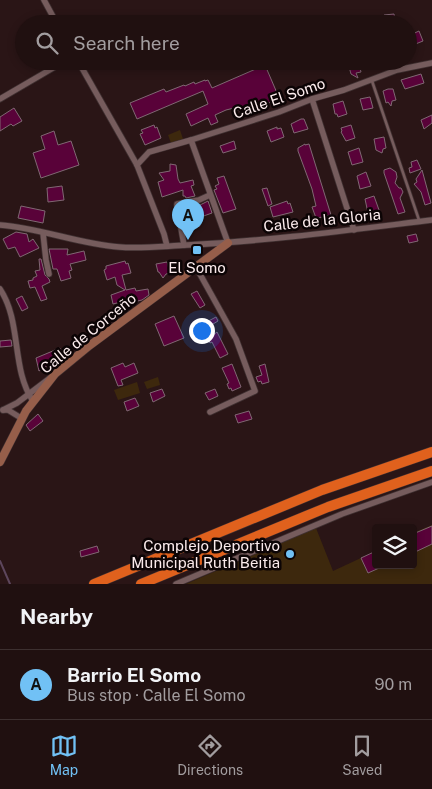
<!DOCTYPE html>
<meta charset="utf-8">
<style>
:root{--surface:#201010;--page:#281919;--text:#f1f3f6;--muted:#a29d9f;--line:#3d3030;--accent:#71c1f5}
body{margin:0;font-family:"Public Sans",sans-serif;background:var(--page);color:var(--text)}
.controls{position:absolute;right:15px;bottom:15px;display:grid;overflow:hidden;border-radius:5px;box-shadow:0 2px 8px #0003}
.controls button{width:45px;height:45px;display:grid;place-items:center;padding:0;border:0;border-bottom:1px solid var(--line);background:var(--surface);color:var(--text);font:25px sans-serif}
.you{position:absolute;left:201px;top:330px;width:18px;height:18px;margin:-12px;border:4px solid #fff;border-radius:50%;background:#1a73e8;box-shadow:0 0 0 8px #1a73e833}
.badge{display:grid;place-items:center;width:32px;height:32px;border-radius:50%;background:var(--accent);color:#111;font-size:16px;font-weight:700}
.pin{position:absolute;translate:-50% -41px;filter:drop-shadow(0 1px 2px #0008)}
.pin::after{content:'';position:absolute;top:26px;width:18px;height:15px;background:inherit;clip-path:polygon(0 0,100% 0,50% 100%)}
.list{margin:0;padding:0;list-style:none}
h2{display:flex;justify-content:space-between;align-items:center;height:65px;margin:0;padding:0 20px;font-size:21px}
h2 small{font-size:16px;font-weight:400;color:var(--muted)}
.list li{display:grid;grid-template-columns:32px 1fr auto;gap:15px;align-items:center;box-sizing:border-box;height:70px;padding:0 20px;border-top:1px solid var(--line)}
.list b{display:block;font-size:19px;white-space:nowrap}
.list p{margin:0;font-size:16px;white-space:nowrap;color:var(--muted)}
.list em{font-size:16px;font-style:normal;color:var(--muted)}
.icon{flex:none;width:28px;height:28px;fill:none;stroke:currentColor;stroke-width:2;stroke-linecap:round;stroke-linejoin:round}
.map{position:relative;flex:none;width:432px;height:584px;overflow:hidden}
.search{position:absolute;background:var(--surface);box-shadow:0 2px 8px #0003;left:15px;right:15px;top:15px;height:55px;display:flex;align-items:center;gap:12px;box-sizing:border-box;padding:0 18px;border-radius:28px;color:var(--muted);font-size:19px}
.sheet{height:135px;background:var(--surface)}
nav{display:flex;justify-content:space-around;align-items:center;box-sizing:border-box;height:70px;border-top:1px solid var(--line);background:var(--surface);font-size:14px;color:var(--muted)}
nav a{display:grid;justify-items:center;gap:2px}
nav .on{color:var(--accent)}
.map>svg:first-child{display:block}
</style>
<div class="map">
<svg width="432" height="584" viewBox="0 0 432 584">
<rect width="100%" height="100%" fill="#2a1516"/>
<g fill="#3d280d">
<polygon points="180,130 183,139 171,143 168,135"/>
<polygon points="158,377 160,385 147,389 144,382"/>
<polygon points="137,382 140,393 118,400 114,390"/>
<polygon points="432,525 432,584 186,584 316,528 333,571 376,551 376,565 413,565 413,533"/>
</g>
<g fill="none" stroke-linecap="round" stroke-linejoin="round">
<polyline stroke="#5d465c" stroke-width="2" points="0,561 10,584"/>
</g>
<g fill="#590239" stroke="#806873">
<polygon points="394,14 396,24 386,24 384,15"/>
<polygon points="419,31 423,41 408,47 408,36"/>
<polygon points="353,61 358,61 361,72 356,73 358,78 351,74 348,63"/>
<polygon points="373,61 390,61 390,63 374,67"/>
<polygon points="265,65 277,93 275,94 277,99 246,114 245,112 241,114 239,110 236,111 234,108 226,110 215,115 218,122 211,125 208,118 191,126 186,114 208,104 203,91 137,119 130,103 164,89 166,92 184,85 185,86 194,82 195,84 205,80 205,81 208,80 212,88"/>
<polygon points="421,74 424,83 405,89 401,80"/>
<polygon points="388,89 393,89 396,100 392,101 391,106 388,102 386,103 383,91"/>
<polygon points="370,97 373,108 363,110 360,99"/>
<polygon points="343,101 347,114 338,117 337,114 335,114 333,104"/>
<polygon points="14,108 22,121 13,126 11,124 0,131 0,117"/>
<polygon points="432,115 432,123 424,129 421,120"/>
<polygon points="301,119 304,119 308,129 294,133 291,124"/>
<polygon points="154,125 155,128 157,127 161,138 145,145 140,134 143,133 141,130"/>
<polygon points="351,125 355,138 346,141 341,132 342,131 341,128"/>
<polygon points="277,127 277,129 281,128 284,137 271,142 267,131"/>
<polygon points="54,131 58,145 71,141 79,165 41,178 33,153 45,149 41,136"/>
<polygon points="384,137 386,148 383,149 382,153 376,150 374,139"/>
<polygon points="234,141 236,149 223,153 220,146"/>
<polygon points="305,144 305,145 309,144 331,215 323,217 316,218 312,207 316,206 312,189 298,151 298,148"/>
<polygon points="359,148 363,162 352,165 348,152"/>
<polygon points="417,160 421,169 410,173 409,168 412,167 411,162"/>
<polygon points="170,164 176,165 178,179 180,183 193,180 194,185 191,186 195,196 186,198 185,196 183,196 183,190 162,197 158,182 164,180 159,173 170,171"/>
<polygon points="390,168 396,172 397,177 395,183 399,188 401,188 403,192 400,198 405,212 398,214 384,173 384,170"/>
<polygon points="422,170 431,203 425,205 421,192 414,184 417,182 416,179"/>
<polygon points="366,172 371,186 360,189 357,176"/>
<polygon points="224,176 236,209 223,213 214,190 217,189 215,186 219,184 217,178"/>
<polygon points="62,186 64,200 48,202 47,188"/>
<polygon points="267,188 272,204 268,206 262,189"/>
<polygon points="374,196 379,210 368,213 365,199"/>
<polygon points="208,201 212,213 198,218 200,226 188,228 183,208 200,205"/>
<polygon points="287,201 288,204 290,203 293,212 273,217 270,207"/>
<polygon points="21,206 45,211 43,223 18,218"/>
<polygon points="16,232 27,234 29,242 33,239 39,248 20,257 15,247 8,249 3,239"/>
<polygon points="416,234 418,241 409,243 407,236"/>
<polygon points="49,249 68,249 67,255 84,251 86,260 70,264 72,270 69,271 71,278 61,281 57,269 53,269"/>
<polygon points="39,259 41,259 45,275 49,279 50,282 42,286 47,299 41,301 35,287 30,288 28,281 33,280 33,278 37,276 35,271 40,270"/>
<polygon points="125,261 126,264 128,263 131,273 122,275 126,290 135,288 136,291 148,289 149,295 142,300 133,302 132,299 113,304 111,295 125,290 117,285 115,277 107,280 104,270 106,269 106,266"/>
<polygon points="167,262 170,273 166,274 163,278 159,272 158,272 156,264"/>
<polygon points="197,291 205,305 200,308 191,294"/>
<polygon points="22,296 28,308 22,311 16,299"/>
<polygon points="174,316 184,338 164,346 155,324"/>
<polygon points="216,317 218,321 203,330 201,325"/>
<polygon points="217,332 228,354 220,358 212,342 210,343 208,339"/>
<polygon points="11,340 12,346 0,347 0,341"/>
<polygon points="60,348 63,354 53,359 54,361 39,371 36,358"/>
<polygon points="123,363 125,367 134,363 138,373 121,380 123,385 118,386 111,368"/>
<polygon points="232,364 241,387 232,391 231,388 229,389 227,384 229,383 222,368"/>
<polygon points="265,364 269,382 262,384 261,381 258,382 256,377 262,375 259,366"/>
<polygon points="162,389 165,396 153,402 150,393"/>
<polygon points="215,389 218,396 209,400 205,393"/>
<polygon points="135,398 139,406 127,411 124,402"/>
<polygon points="249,411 252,419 238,423 235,415"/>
<polygon points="38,414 43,421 30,431 26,425"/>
<polygon points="432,526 432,544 413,553 413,534"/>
<polygon points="97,546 99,552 81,557 80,551"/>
<polygon points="376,551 376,565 386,565 368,573 361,558"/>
</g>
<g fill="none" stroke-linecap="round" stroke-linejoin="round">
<g stroke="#403132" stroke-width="4">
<polyline id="service" points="372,81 419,220"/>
</g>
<g stroke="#403132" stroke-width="7">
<g id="minor">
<polyline points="44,0 57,24"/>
<polyline points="78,61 137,165 164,234 167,246"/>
<polyline points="0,99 65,61"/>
<polyline points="312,99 354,230"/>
<polyline points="191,140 228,243"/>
<polyline points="137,165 149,152 191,140 279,112 312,99 344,90 397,70 432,63"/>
<path d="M 0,225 C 40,228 79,244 119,247 C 141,249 165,246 187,245 C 269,241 350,230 432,220"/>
<polyline points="43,233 46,260 49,274"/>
<polyline points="184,245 177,206 177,204 199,200 210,195"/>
<polyline points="196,267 236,339 255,391 210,412"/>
<path d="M 0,289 C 22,322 11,369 33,401"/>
<polyline points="3,410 17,403 50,378"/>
<polyline points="3,410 8,410 21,418"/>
<polyline points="176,584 342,514 432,482"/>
</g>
</g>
<g stroke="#403132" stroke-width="9">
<polyline id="secondary" points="0,462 26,411 55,374 89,346 228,243"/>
</g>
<g stroke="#403132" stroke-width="11">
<g id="motorway">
<polyline points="94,584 322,490 432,452"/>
<polyline points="141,584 328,507 432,471"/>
</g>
</g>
<use href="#service" stroke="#765c5d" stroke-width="2.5"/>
<use href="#minor" stroke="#765c5d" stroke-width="5.5"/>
<use href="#secondary" stroke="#965e4a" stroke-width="8"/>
<use href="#motorway" stroke="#e0611d" stroke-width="10"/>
</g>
<g fill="#71c1f5" stroke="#0c0405" stroke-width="2">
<rect x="192" y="245" width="10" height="10" rx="2.5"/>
<circle cx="290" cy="554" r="5"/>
</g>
<g text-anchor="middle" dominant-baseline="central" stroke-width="5" stroke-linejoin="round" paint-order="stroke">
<g font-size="15" fill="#fbebec" stroke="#0c0405">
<text transform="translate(279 98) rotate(-19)">Calle El Somo</text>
<text transform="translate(322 220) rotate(-6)">Calle de la Gloria</text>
<text transform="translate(88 333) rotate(-39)">Calle de Corceño</text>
</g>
<g font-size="15" fill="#fbebec" stroke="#0c0405">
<text x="197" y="267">El Somo</text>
<text x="280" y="545" text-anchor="end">Complejo Deportivo<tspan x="280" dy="17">Municipal Ruth Beitia</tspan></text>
</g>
</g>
</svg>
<div class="controls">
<button><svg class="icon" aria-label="layers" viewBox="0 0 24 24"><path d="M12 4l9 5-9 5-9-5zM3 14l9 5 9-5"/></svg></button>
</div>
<div class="you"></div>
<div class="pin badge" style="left:188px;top:240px">A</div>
<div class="search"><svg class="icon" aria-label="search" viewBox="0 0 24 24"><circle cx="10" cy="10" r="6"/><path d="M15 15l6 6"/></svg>Search here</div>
</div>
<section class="sheet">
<h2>Nearby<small></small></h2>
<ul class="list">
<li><span class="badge">A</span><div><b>Barrio El Somo</b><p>Bus stop · Calle El Somo</p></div><em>90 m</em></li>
</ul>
</section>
<nav>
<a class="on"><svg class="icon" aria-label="map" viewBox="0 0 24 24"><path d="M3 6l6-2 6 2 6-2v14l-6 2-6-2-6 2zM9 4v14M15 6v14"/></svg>Map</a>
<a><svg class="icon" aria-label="directions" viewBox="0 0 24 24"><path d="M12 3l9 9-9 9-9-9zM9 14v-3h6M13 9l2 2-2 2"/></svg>Directions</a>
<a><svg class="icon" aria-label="saved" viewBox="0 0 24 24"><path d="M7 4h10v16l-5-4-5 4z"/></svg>Saved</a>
</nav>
